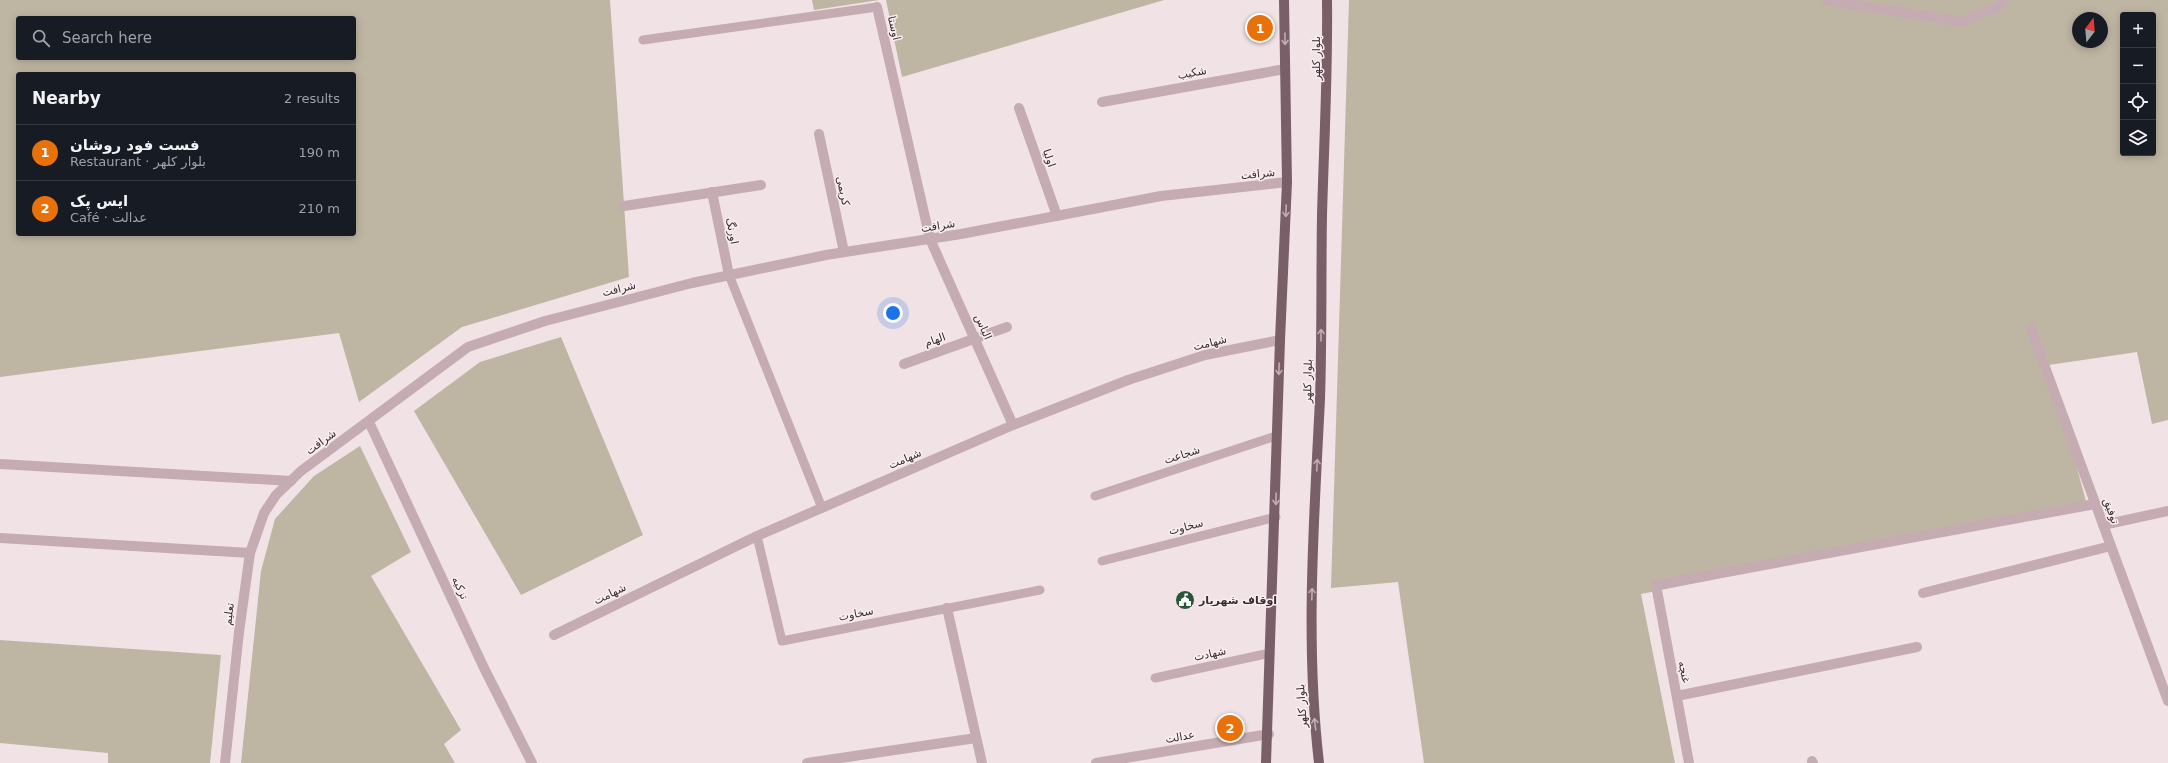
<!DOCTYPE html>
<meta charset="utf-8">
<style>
:root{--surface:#171b24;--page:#242831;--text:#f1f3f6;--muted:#9ea1a6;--line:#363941;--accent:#d93025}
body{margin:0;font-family:"DejaVu Sans","Noto Sans Arabic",sans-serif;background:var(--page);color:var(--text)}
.controls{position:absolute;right:12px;top:12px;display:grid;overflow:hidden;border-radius:4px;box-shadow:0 2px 10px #0003}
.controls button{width:36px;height:36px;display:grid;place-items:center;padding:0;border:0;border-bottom:1px solid var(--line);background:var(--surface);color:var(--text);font:20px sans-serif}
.compass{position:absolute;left:2072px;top:12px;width:36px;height:36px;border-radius:50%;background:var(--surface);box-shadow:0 2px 10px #0003;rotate:16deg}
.you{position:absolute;left:893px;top:313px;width:14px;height:14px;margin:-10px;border:3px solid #fff;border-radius:50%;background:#1a73e8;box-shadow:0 0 0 6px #1a73e833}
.badge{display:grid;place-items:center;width:26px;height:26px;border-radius:50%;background:var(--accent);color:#fff;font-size:13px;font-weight:700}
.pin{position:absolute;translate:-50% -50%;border:2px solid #fff;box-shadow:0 1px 4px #0006}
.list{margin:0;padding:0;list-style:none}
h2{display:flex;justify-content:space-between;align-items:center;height:52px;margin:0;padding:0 16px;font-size:17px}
h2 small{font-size:13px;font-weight:400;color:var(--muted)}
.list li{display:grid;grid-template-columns:26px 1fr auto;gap:12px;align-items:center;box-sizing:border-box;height:56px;padding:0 16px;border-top:1px solid var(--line)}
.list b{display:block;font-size:15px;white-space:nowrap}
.list p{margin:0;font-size:13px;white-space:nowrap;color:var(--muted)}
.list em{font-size:13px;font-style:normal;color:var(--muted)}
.icon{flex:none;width:22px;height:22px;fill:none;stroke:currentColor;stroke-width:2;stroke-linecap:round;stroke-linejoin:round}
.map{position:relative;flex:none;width:2168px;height:763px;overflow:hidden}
.search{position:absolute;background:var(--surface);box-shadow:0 2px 10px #0003;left:16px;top:16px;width:340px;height:44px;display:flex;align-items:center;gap:10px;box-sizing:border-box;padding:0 14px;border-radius:4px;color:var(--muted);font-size:15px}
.panel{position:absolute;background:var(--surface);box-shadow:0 2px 10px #0003;left:16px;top:72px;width:340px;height:164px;border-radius:4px}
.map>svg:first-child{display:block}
</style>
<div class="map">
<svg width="2168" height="763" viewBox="0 0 2168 763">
<rect width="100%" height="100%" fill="#f1e2e5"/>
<g fill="#bfb5a3" fill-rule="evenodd">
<path d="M 0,0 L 610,0 L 629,277 L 462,327 L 359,402 L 339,333 L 0,377 ZM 18,18 L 354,18 L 354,58 L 18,58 ZM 18,74 L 354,74 L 354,234 L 18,234 Z"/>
<polygon points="812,0 879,0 814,10"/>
<polygon points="886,0 1164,0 902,77"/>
<path d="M 1349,0 L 2168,0 L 2168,420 L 2152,424 L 2137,352 L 2049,365 L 2087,505 L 1641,594 L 1675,763 L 1424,763 L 1398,582 L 1331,588 ZM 2123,15 L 2153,15 L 2153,153 L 2123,153 ZM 2078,18 L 2102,18 L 2102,42 L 2078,42 Z"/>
<polygon points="561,337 643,535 521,595 414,411 480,362"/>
<polygon points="360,446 411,552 371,576 461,730 444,744 455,763 241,763 261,571 275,519 314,476"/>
<polygon points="0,640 221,655 210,763 108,763 108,753 0,743"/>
</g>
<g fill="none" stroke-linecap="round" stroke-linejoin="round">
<g stroke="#c5acb2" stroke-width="9">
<polyline points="643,40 877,7"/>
<polyline points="729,275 822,508"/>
<polyline points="1095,496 1276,436"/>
<polyline points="757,536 782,641 1040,590"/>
<polyline points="1102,561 1276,517"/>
<polyline points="1155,678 1270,653"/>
</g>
<g stroke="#c5acb2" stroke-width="10">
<polyline points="1826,0 1962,22 1997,7 2004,0"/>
<polyline points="877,7 930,239 1013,425"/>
<polyline points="1102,102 1285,69"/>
<polyline points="1019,108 1057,216"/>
<polyline points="819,134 844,252"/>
<polyline points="712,192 729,275"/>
<polyline points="624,206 761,185"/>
<polyline points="2031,329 2168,701"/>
<polyline points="904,364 1007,327"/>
<polyline points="369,422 484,668 532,763"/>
<polyline points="0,464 291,481"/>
<polyline points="2103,525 2168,511"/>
<polyline points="0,538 250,553"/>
<polyline points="1923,593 2111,546"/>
<polyline points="947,608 982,763"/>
<polyline points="554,635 757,536 1013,425 1128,380 1205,355 1280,340"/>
<polyline points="1677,696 1917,647"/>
<polyline points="1812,761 1813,763"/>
<polyline points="225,763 239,632 250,553 264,513 276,495 301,471 468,347 545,321 692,283 826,255 961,234 1161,196 1287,182"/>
<polyline points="807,763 976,738"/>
<polyline points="1096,763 1269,734"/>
<polyline points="1689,763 1656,585 2095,504"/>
</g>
<g stroke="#785f68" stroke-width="10">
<polyline points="1266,763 1280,340 1287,182 1284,0"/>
<path d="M 1319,763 C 1305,642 1314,521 1320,399 C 1322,338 1321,276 1322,215 C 1324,143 1328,72 1327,0"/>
</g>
</g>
<defs><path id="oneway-shaft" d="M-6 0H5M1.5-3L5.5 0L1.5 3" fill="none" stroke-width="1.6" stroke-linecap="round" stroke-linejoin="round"/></defs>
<g stroke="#bfaeb3">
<use href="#oneway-shaft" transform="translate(1285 39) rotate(89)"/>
<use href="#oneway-shaft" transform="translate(1286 211) rotate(92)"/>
<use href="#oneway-shaft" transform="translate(1321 335) rotate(-89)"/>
<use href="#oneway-shaft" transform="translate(1279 369) rotate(92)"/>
<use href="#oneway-shaft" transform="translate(1317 465) rotate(-87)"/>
<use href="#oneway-shaft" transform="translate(1276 499) rotate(91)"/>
<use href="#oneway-shaft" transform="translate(1312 594) rotate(-88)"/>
<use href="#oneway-shaft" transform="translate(1315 724) rotate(-97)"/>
</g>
<defs>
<g id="civic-disc" transform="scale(1)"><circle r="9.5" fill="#265637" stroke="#f9eef0"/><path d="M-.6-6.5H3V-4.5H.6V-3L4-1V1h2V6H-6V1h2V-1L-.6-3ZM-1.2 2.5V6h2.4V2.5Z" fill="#fff"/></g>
</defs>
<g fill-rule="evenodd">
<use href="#civic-disc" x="1185" y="600"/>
</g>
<g text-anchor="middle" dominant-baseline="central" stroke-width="3" stroke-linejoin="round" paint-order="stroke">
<g font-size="11" fill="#382c31" stroke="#f9eef0">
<text transform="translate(894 28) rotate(77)">اوستا</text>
<text transform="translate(1316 58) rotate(-90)">بلوار کلهر</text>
<text transform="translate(1192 73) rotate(-10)">شکیب</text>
<text transform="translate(1049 158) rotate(71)">اولیا</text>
<text transform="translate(1258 174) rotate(-6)">شرافت</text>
<text transform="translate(843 191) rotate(78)">کریمی</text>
<text transform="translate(938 226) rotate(-9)">شرافت</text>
<text transform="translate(732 231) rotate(79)">اورنگ</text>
<text transform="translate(619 289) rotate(-14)">شرافت</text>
<text transform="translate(983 327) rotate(66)">الیاس</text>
<text transform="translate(935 340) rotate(-20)">الهام</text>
<text transform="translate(1210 343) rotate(-14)">شهامت</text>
<text transform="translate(1308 381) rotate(-89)">بلوار کلهر</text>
<text transform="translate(321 442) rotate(-36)">شرافت</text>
<text transform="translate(1182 455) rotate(-18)">شجاعت</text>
<text transform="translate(905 459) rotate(-23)">شهامت</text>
<text transform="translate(2111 511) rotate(70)">توفیق</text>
<text transform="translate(1186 527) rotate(-14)">سخاوت</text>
<text transform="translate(460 588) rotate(65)">تزکیه</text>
<text transform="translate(610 594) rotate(-26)">شهامت</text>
<text transform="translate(229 614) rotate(-82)">تعلیم</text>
<text transform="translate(856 614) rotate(-11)">سخاوت</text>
<text transform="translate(1210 654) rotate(-12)">شهادت</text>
<text transform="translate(1684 672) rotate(79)">غنچه</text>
<text transform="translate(1302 706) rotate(-94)">بلوار کلهر</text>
<text transform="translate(1180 737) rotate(-10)">عدالت</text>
</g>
<g font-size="11" font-weight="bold" fill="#382c31" stroke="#f9eef0" text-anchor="start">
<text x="1199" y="600">اوقاف شهریار</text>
</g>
</g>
</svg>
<div class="controls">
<button>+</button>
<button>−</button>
<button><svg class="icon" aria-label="locate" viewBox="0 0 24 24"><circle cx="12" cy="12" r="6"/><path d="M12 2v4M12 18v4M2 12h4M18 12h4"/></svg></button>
<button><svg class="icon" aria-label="layers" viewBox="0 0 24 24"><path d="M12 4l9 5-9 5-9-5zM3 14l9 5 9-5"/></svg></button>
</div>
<svg class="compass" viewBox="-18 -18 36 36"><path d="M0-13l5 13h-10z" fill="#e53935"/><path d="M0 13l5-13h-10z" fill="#9ea1a6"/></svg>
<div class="you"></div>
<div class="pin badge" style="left:1260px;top:28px;background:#e8710a">1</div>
<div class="pin badge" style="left:1230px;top:728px;background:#e8710a">2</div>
<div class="search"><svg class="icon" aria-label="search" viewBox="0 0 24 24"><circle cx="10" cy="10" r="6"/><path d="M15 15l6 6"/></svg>Search here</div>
<section class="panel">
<h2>Nearby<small>2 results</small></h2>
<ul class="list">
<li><span class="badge" style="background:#e8710a">1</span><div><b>فست فود روشان</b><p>Restaurant · بلوار کلهر</p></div><em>190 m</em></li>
<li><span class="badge" style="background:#e8710a">2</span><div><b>ایس پک</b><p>Café · عدالت</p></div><em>210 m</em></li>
</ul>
</section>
</div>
